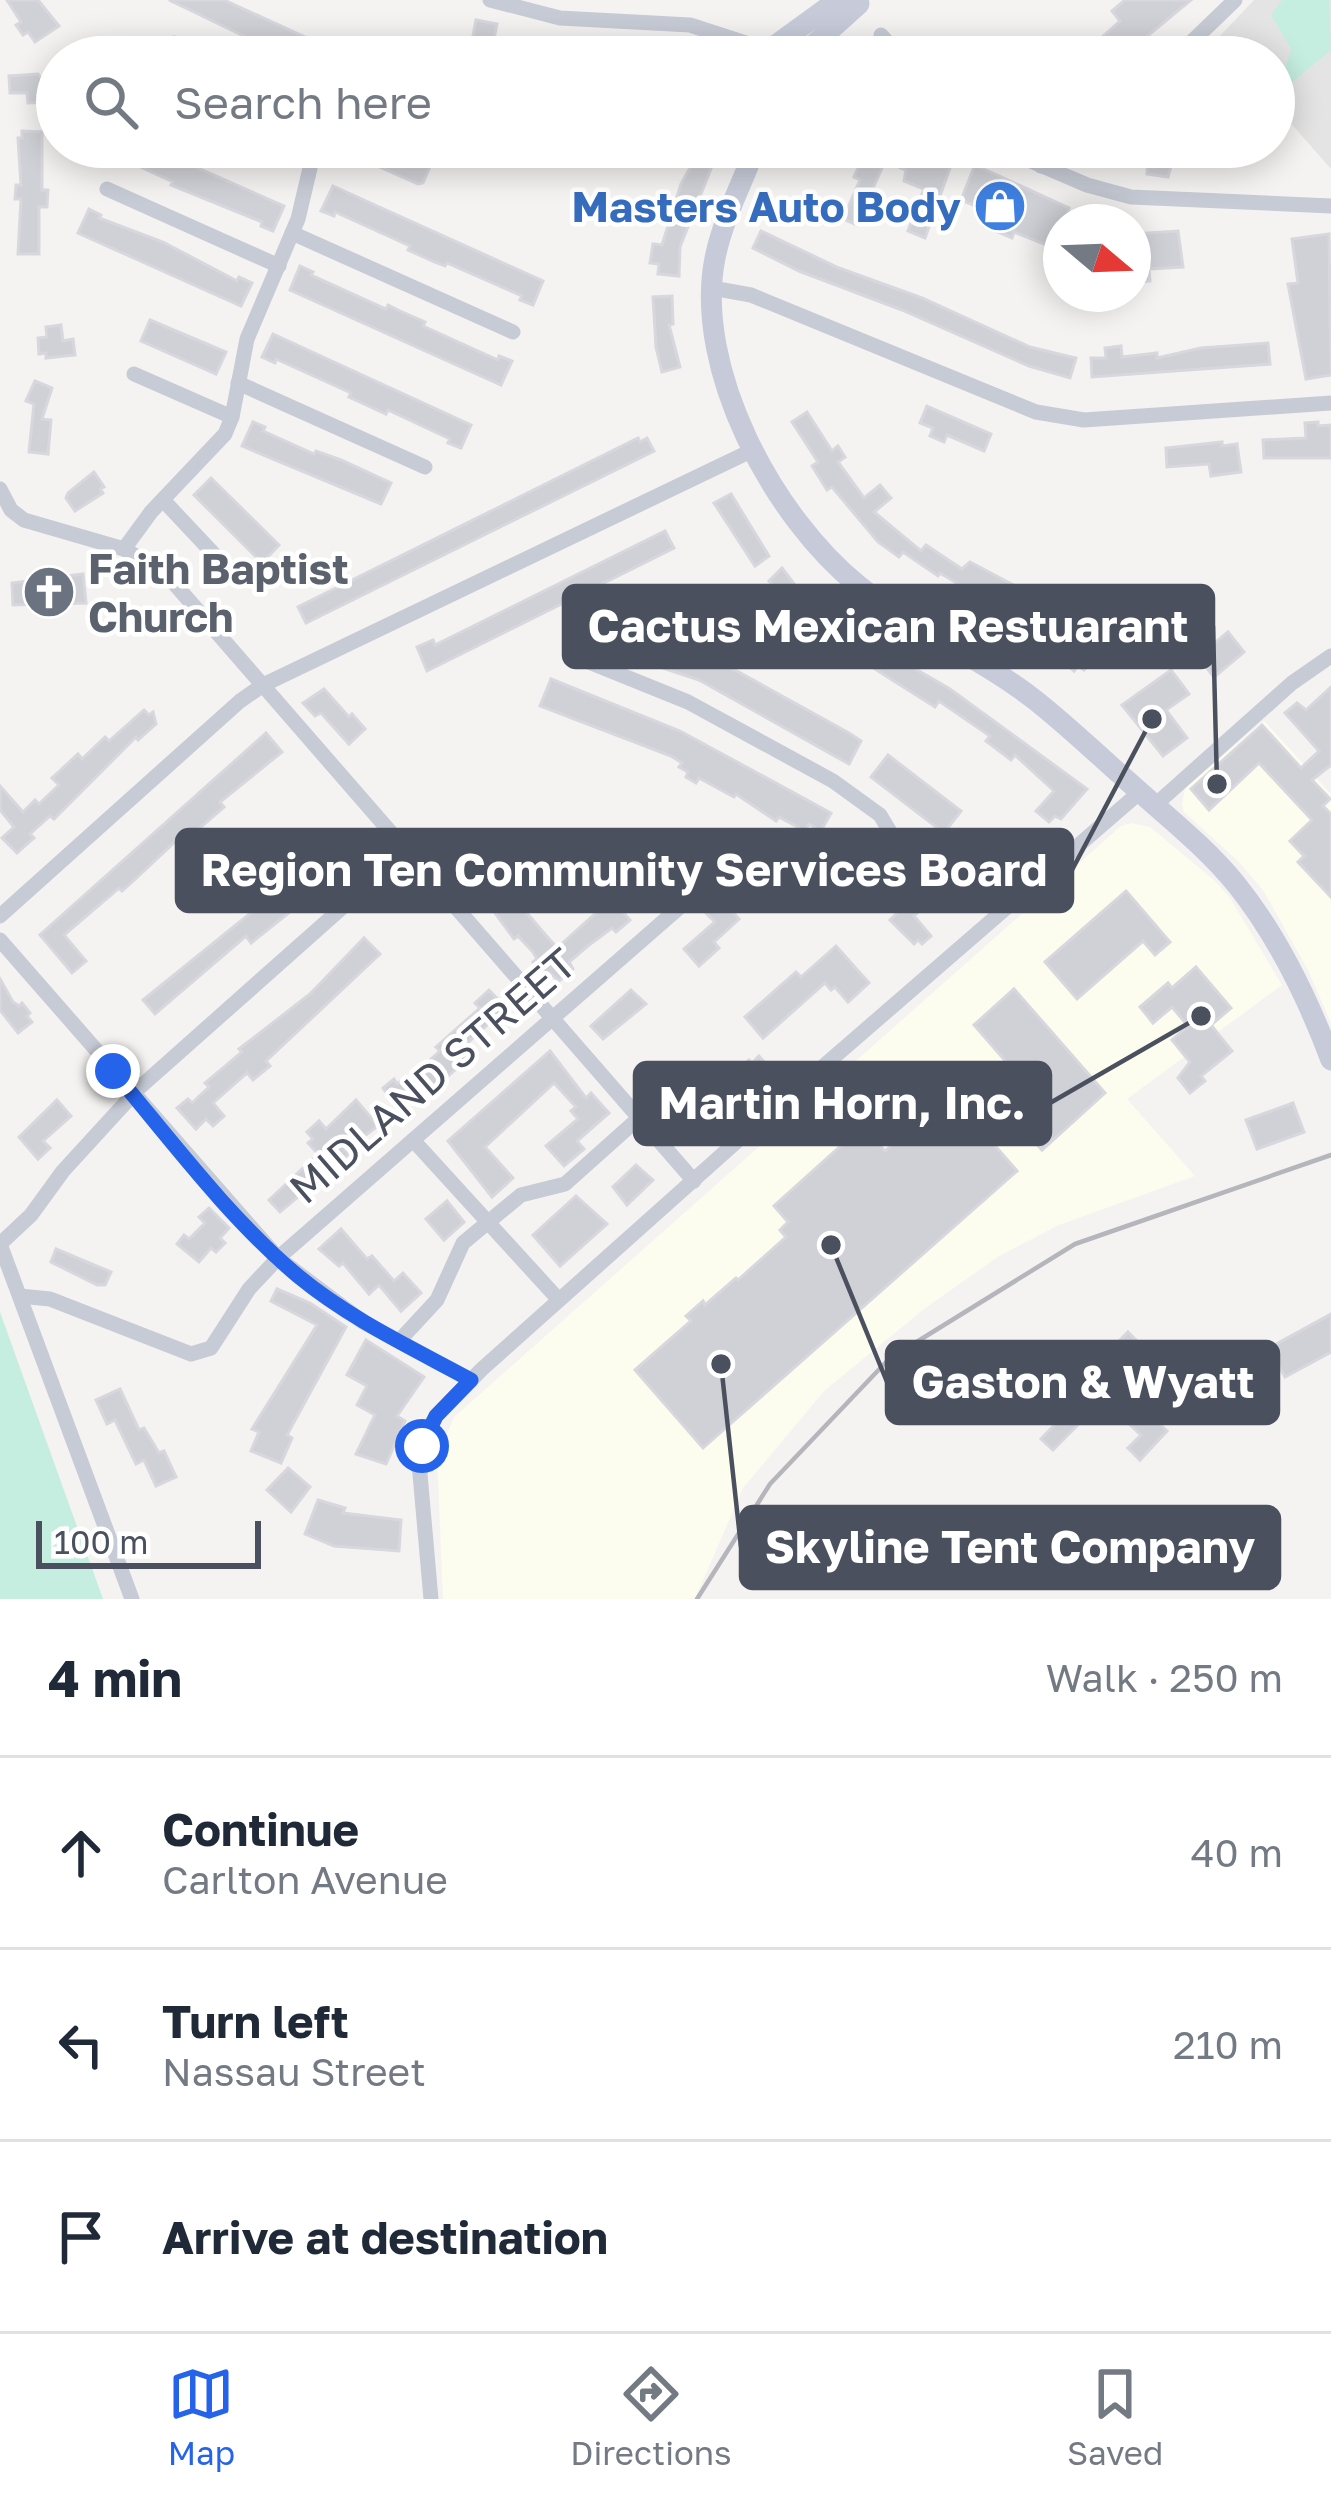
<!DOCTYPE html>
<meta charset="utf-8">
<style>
:root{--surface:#fff;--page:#f2f2f3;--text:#1f2937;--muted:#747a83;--line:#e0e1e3;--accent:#2563eb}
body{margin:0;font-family:"Golos Text",sans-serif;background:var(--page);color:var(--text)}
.compass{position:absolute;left:1043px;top:204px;width:108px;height:108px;border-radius:50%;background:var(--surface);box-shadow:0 6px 30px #0003;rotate:109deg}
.scale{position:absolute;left:36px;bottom:30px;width:225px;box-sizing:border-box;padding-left:12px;border:6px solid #4b505f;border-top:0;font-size:33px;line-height:42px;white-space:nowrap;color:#4b505f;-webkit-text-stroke:9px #fff;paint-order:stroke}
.stop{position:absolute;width:36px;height:36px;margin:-27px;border:9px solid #2563eb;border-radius:50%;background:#fff}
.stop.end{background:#2563eb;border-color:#fff;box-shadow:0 3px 12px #0008}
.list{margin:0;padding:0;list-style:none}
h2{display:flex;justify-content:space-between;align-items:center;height:156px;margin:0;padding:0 48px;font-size:51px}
h2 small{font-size:39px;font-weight:400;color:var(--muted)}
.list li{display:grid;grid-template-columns:78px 1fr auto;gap:36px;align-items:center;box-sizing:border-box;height:192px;padding:0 48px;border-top:3px solid var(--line)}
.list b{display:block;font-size:45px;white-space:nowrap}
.list p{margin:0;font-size:39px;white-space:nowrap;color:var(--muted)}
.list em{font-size:39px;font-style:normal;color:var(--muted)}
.icon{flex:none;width:66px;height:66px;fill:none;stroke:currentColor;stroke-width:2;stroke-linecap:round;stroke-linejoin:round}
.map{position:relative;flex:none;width:1331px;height:1599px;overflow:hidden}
.search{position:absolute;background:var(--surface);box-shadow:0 6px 30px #0003;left:36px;right:36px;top:36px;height:132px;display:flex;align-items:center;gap:30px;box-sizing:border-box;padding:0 42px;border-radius:66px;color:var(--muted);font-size:45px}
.sheet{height:732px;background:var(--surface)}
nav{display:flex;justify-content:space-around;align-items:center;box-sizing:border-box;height:168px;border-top:3px solid var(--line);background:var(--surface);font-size:33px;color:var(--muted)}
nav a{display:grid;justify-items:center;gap:6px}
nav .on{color:var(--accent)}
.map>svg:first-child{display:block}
</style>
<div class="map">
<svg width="1331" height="1599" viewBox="0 0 1331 1599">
<rect width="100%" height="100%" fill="#f4f3f2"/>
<g fill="#fcfcef">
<polygon points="1264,721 1331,794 1331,1023 1308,970 1263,890 1238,861 1184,812 1182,804 1185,788"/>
<polygon points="1131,823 1150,827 1215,881 1230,898 1282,985 1127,1099 1195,1176 1059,1225 999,1256 924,1309 824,1391 743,1488 695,1599 443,1599 437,1457 454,1417 1121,826"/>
</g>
<polygon fill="#e5e4e4" points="1254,0 1331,0 1331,169 1274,104 1274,57 1200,57"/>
<g fill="#c5ede0">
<polygon points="1282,0 1329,0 1331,50 1278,94 1274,81 1284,72 1291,49 1271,15"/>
<polygon points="0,1312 103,1599 0,1599"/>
</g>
<g fill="#d0d1d6" stroke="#d7d7dd" stroke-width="3">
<polygon points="7,0 38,0 59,26 35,42 28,32 23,35 16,25 21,22"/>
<polygon points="169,0 224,0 349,57 298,57 275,47 273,50"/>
<polygon points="1125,0 1191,0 1122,57 1080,57 1120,21 1112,11"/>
<polygon points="476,20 497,24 494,39 569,51 568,57 469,57"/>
<polygon points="38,74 42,80 49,80 50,102 28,103 27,93 10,93 9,76"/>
<polygon points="22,131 42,132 42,190 48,190 47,207 39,207 39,254 18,254 21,199 15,199 16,185 21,185 18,138 22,138"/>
<polygon points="97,147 150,147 284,206 273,231 261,226 262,222 171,185 173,182 123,159 122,163"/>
<polygon points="359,147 405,147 430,159 431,164 423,183 418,184 355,156"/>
<polygon points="867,147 946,147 956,151 925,238 908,231 924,189 904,181 906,170 885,161 857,225 843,219 860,180 854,177"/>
<polygon points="1148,147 1180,151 1178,163 1172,162 1168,177 1147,174"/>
<polygon points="699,152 711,158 708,165 712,166 680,247 679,276 658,274 659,264 650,263 653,244 662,245 681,184"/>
<polygon points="975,165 1069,208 1060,233 1053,232 1047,245 1014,232 1012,238 984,226 990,212 961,200"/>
<polygon points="333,186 543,281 533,305 520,300 522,296 447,263 445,266 435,262 408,250 410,246 335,212 334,216 321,211"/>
<polygon points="89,209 101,215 99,218 163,242 237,281 239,277 252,283 241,306 78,233"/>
<polygon points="761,231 839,268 922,298 1030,347 1076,358 1070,378 1029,366 902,310 799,271 753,248"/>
<polygon points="1178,231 1183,267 1149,269 1150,281 1133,283 1133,234"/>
<polygon points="1329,234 1331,375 1306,379 1288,284 1298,283 1292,239"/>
<polygon points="300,266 313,272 311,275 386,309 388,305 400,311 425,322 423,326 498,360 499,356 512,361 501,385 290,290"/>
<polygon points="672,296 673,324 669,325 680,367 662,372 656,347 653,297"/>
<polygon points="150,320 226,352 216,374 141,341"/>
<polygon points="61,325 63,341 73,339 75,355 46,358 46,353 39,354 38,338 47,337 46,327"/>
<polygon points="273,334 471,425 461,448 448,443 450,439 388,410 386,414 349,397 351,393 276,359 275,363 262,357"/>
<polygon points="1268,343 1270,364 1092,377 1091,358 1106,358 1105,348 1121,346 1122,357 1157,353 1157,358 1201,348"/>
<polygon points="35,381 52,388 42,419 51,420 48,454 29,452 34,404 26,401"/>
<polygon points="927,406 991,434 984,451 947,435 944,442 930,436 933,428 920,423"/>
<polygon points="807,412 832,451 838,446 845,457 838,462 864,498 880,485 891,498 874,512 921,551 926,545 962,569 970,562 1021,589 1016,598 1076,640 1085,628 1096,637 1090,645 1098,654 1084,670 1078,666 1074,671 1060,658 1063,655 1010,615 1007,620 995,612 998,608 972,592 969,597 958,590 960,585 940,573 938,576 903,552 899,557 878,542 832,487 827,490 812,466 818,462 792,422"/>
<polygon points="253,422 265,427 263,431 314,454 316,451 341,460 391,483 381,504 242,446"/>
<polygon points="1318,422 1318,426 1331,425 1331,458 1264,458 1263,440 1306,438 1305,423"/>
<polygon points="638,438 640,442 647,438 654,451 306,623 298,607"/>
<polygon points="1222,442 1222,446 1237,444 1241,472 1211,476 1209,464 1167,467 1166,448"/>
<polygon points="94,472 104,487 100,489 103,493 75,511 66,498 68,493"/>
<polygon points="211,478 279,545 262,563 194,495"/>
<polygon points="731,494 769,556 755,566 714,503"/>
<polygon points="665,531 674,548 427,671 417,647 433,640 435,645"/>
<polygon points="782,568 798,589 832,616 829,619 950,689 1087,789 1061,819 1055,816 1049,822 1036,811 1054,791 1015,755 1011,760 986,741 990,736 939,701 935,707 834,643 769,581"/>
<polygon points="83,574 86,603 13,605 12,583"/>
<polygon points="1228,632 1244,652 1214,677 1198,657"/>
<polygon points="645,633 702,651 700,658 715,659 849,733 861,741 849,764 699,680 636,659"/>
<polygon points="1171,670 1189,694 1166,710 1187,738 1163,756 1122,705"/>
<polygon points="551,679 680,731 831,813 821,831 809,824 805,831 779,817 776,821 736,794 734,797 699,778 696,783 686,777 688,772 679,767 682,763 671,756 540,706"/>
<polygon points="1331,687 1331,765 1312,780 1330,799 1323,806 1331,814 1331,897 1298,862 1304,856 1290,841 1312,820 1259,763 1209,810 1191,789 1262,725 1301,768 1319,751 1285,713 1297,703 1306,710"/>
<polygon points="324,689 349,717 352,714 365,729 349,744 321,713 315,716 303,703"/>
<polygon points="144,710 149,715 153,712 156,724 138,740 136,737 54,819 50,816 30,834 34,838 17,853 2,838 14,827 0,810 0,786 23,812 35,800 39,804 59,785 52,778 78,754 82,759 105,737 109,741"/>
<polygon points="266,733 282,752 220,802 224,807 195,832 202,840 188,853 177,840 130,884 122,891 119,888 64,935 86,961 72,973 40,935"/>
<polygon points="888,755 961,811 944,833 871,777"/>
<polygon points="463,845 468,851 471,848 481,860 478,863 496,883 499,881 557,948 598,911 589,900 602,888 630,920 616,932 612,928 589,945 569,962 573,969 559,981 549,972 545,976 533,962 537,959 533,952 518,936 514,939 490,906 486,910 475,896 478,893 463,875 458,877 445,863"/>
<polygon points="932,870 937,876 942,873 952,885 968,875 975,886 942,906 936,896 914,916 931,936 922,944 918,940 914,944 890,920 915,895 906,885"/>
<polygon points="289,882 305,900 251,943 246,936 155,1014 143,1000"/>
<polygon points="1126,891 1170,942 1155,955 1143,941 1077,999 1045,962"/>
<polygon points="722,899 739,919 714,942 719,948 699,966 684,949 715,922 706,913"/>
<polygon points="364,938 380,954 266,1061 270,1066 253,1080 247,1073 213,1103 224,1116 213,1126 206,1119 196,1129 177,1108 188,1099 192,1103 209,1087 205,1083 242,1052 239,1049 310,994"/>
<polygon points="836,946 869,983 848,1002 835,987 831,990 825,983 763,1038 745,1017 796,972 801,977"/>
<polygon points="1196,967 1231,1008 1211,1025 1232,1051 1201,1076 1205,1081 1190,1093 1178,1078 1190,1062 1172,1040 1188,1026 1172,1007 1153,1023 1140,1007 1168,983 1172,988"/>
<polygon points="0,979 13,1002 19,1006 22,1003 30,1013 27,1016 32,1022 18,1033 0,1010"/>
<polygon points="1014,989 1105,1093 1042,1150 992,1093 1015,1072 974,1025"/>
<polygon points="489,990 506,1008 462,1048 467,1059 436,1087 427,1082 396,1106 383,1088 394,1079 397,1084 403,1079 405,1082 440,1051 436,1047 480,1008 475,1003"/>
<polygon points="631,990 646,1004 603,1039 591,1026"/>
<polygon points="550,1051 586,1098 591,1093 609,1113 577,1141 584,1149 564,1166 546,1146 578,1119 571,1111 576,1107 554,1083 485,1147 513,1178 492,1197 448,1141"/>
<polygon points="759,1056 774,1073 774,1078 765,1087 753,1075 736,1091 740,1095 719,1113 714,1108 688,1131 684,1133 661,1106 680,1088 694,1105 749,1060 752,1063"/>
<polygon points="950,1094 1017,1171 703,1448 635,1370 691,1321 686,1316 703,1301 705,1305 736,1278 738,1280 786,1237 780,1230 788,1222 774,1206 863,1126 885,1151"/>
<polygon points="57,1100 71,1116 43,1141 50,1148 38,1159 19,1137"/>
<polygon points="356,1100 378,1126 345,1150 349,1154 280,1212 269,1200 318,1154 308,1143 313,1139 307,1132 319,1121 326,1129"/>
<polygon points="1293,1103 1304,1132 1257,1149 1246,1120"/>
<polygon points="636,1165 653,1180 627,1205 613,1187"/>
<polygon points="576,1196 607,1224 560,1266 533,1235"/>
<polygon points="447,1201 464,1222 444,1240 426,1219"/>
<polygon points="209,1208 229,1228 220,1238 225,1243 216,1252 211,1248 199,1262 177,1244 184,1235 189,1239 205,1223 199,1217"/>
<polygon points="341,1229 367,1259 372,1256 394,1281 403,1273 421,1293 401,1311 379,1285 369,1294 343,1263 339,1266 319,1249"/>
<polygon points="56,1249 111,1272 105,1285 97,1285 51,1262"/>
<polygon points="277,1289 310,1303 346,1327 287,1435 292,1438 281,1463 251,1451 259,1432 252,1429 317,1325 271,1301"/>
<polygon points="1331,1314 1331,1352 1285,1377 1269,1348"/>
<polygon points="1128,1332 1149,1353 1053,1450 1041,1439 1083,1395 1075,1386"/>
<polygon points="366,1340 424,1377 397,1416 405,1421 386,1464 356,1454 375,1415 357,1405 367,1386 347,1375"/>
<polygon points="120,1389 139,1430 144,1428 159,1453 164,1451 176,1477 156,1486 144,1460 136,1464 115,1420 107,1424 96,1400"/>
<polygon points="1143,1408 1167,1431 1140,1460 1128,1448 1141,1435 1128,1423"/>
<polygon points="288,1468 310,1487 291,1512 267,1490"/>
<polygon points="318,1500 345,1508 343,1513 401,1520 399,1551 334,1546 305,1534"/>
</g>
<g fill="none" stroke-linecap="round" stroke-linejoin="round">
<g stroke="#c7cbd5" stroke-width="15">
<polyline points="490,0 560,18 690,25 789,57"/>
<polyline points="881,35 901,57"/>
<polyline points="174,43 204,57"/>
<polyline points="1176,57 1235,0"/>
<polyline points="998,147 1087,185 1131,197 1331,206"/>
<polyline points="1041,166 1065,147"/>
<polyline points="107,189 279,266"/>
<polyline points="292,233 513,332"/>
<polyline points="712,288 751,295 1036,412 1084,420 1331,403"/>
<polyline points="134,374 232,417"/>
<polyline points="238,383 425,467"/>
<polyline points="0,489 11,510 24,520 124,549 166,574 694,1181"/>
<polyline points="163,500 226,567"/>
<polyline points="124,549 151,512 225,434 232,417 247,339 298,219 315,147"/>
<polyline points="589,662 688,702 833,781 880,815 904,855 916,858 1019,857 1032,863 1043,877"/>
<polyline points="1154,806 1292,683 1331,656"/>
<polyline points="0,916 240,701 263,685 755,449"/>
<polyline points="0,940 278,1258 363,1322 471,1380"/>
<polyline points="413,1140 559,1300"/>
<polyline points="0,1244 31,1215 63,1171 139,1088 344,906 409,854"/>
<polyline points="0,1244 132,1599"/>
<polyline points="20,1296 50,1299 191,1354 211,1348 249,1289 278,1258 705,885"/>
<polyline points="399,1341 437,1300 463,1243 521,1195 565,1184 640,1117"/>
<polyline points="431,1599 419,1463 427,1431 436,1416 482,1369 744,1135 1140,792"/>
</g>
<g stroke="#c7cbd9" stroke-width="21">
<polyline points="769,50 831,5 854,8"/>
<polyline points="800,57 859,4"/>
<path d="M 756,147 C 742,183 723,219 715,258 C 693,369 774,518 859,586 C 913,630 980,657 1035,700 C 1068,726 1099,756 1131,784 C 1166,816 1206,847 1236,884 C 1277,935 1308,999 1331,1060"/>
</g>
<polyline stroke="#b5b6bc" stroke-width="4.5" points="697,1599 770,1484 889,1359 1075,1244 1331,1155"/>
</g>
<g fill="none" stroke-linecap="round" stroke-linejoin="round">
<path stroke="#2563eb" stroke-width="15" d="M 113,1071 C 171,1140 229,1218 298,1276 C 350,1319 412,1348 471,1380 L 436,1416 L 422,1446"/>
</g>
<defs>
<g id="shop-disc" transform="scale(2.7)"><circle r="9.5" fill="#3f7fe0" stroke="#fff"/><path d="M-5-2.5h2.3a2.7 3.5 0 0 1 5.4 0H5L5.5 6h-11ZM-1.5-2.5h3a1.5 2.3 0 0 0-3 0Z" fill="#fff"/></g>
<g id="church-disc" transform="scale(2.7)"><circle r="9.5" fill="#6b7280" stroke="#fff"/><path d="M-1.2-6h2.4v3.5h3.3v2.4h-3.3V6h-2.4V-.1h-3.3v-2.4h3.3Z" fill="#fff"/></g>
</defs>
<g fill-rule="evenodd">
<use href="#shop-disc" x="1000" y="206"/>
<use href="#church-disc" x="49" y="592"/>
</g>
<g text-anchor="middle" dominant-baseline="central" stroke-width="9" stroke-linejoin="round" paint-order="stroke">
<g font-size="42" font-weight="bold" fill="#366cbe" stroke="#fff" text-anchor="end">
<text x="961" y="206">Masters Auto Body</text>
</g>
<g font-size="42" font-weight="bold" fill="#5b616d" stroke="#fff" text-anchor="start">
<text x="88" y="568">Faith Baptist<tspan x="88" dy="48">Church</tspan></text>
</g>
<g font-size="42" fill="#4b505f" stroke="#fff">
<text transform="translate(432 1075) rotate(-41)">MIDLAND STREET</text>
</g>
</g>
<path fill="none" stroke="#4b505f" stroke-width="4.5" d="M1217 784L1213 626M1152 719L1072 870M1201 1016L1050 1103M831 1245L887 1382M721 1364L741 1547"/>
<g fill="#4b505f" stroke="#fff" stroke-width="4.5">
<circle cx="1217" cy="784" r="12"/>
<circle cx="1152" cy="719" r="12"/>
<circle cx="1201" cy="1016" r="12"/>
<circle cx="831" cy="1245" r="12"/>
<circle cx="721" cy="1364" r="12"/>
</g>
<g fill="#4b505f" stroke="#4b505f" stroke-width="4.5">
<rect x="564" y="586" width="649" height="81" rx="12"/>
<rect x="177" y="830" width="895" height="81" rx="12"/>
<rect x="635" y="1063" width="415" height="81" rx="12"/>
<rect x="887" y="1342" width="391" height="81" rx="12"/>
<rect x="741" y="1507" width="538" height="81" rx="12"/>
</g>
<g font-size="45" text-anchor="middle" font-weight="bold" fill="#fff">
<text x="888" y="642">Cactus Mexican Restuarant</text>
<text x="624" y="886">Region Ten Community Services Board</text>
<text x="842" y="1119">Martin Horn, Inc.</text>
<text x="1083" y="1398">Gaston &amp; Wyatt</text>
<text x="1010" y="1563">Skyline Tent Company</text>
</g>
</svg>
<svg class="compass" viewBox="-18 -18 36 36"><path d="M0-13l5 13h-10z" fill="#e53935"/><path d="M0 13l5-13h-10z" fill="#747a83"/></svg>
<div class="scale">100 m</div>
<div class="stop" style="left:422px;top:1446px"></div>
<div class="stop end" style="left:113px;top:1071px"></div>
<div class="search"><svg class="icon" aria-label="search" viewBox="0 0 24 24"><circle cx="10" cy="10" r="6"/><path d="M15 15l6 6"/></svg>Search here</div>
</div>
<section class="sheet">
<h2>4 min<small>Walk · 250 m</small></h2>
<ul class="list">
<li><svg class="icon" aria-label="ahead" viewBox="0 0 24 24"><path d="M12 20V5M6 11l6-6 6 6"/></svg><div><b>Continue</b><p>Carlton Avenue</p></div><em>40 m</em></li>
<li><svg class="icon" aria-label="left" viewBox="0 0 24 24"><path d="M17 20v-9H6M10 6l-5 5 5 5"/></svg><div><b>Turn left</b><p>Nassau Street</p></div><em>210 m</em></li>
<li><svg class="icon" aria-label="arrive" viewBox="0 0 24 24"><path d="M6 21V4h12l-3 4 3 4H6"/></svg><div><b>Arrive at destination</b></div></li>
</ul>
</section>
<nav>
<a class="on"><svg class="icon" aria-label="map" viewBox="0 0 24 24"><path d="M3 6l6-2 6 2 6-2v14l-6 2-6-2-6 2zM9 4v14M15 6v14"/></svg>Map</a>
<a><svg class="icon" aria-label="directions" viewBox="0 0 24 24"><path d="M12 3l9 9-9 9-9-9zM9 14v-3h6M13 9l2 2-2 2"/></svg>Directions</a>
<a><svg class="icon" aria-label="saved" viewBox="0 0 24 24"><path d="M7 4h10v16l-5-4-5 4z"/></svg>Saved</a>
</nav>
